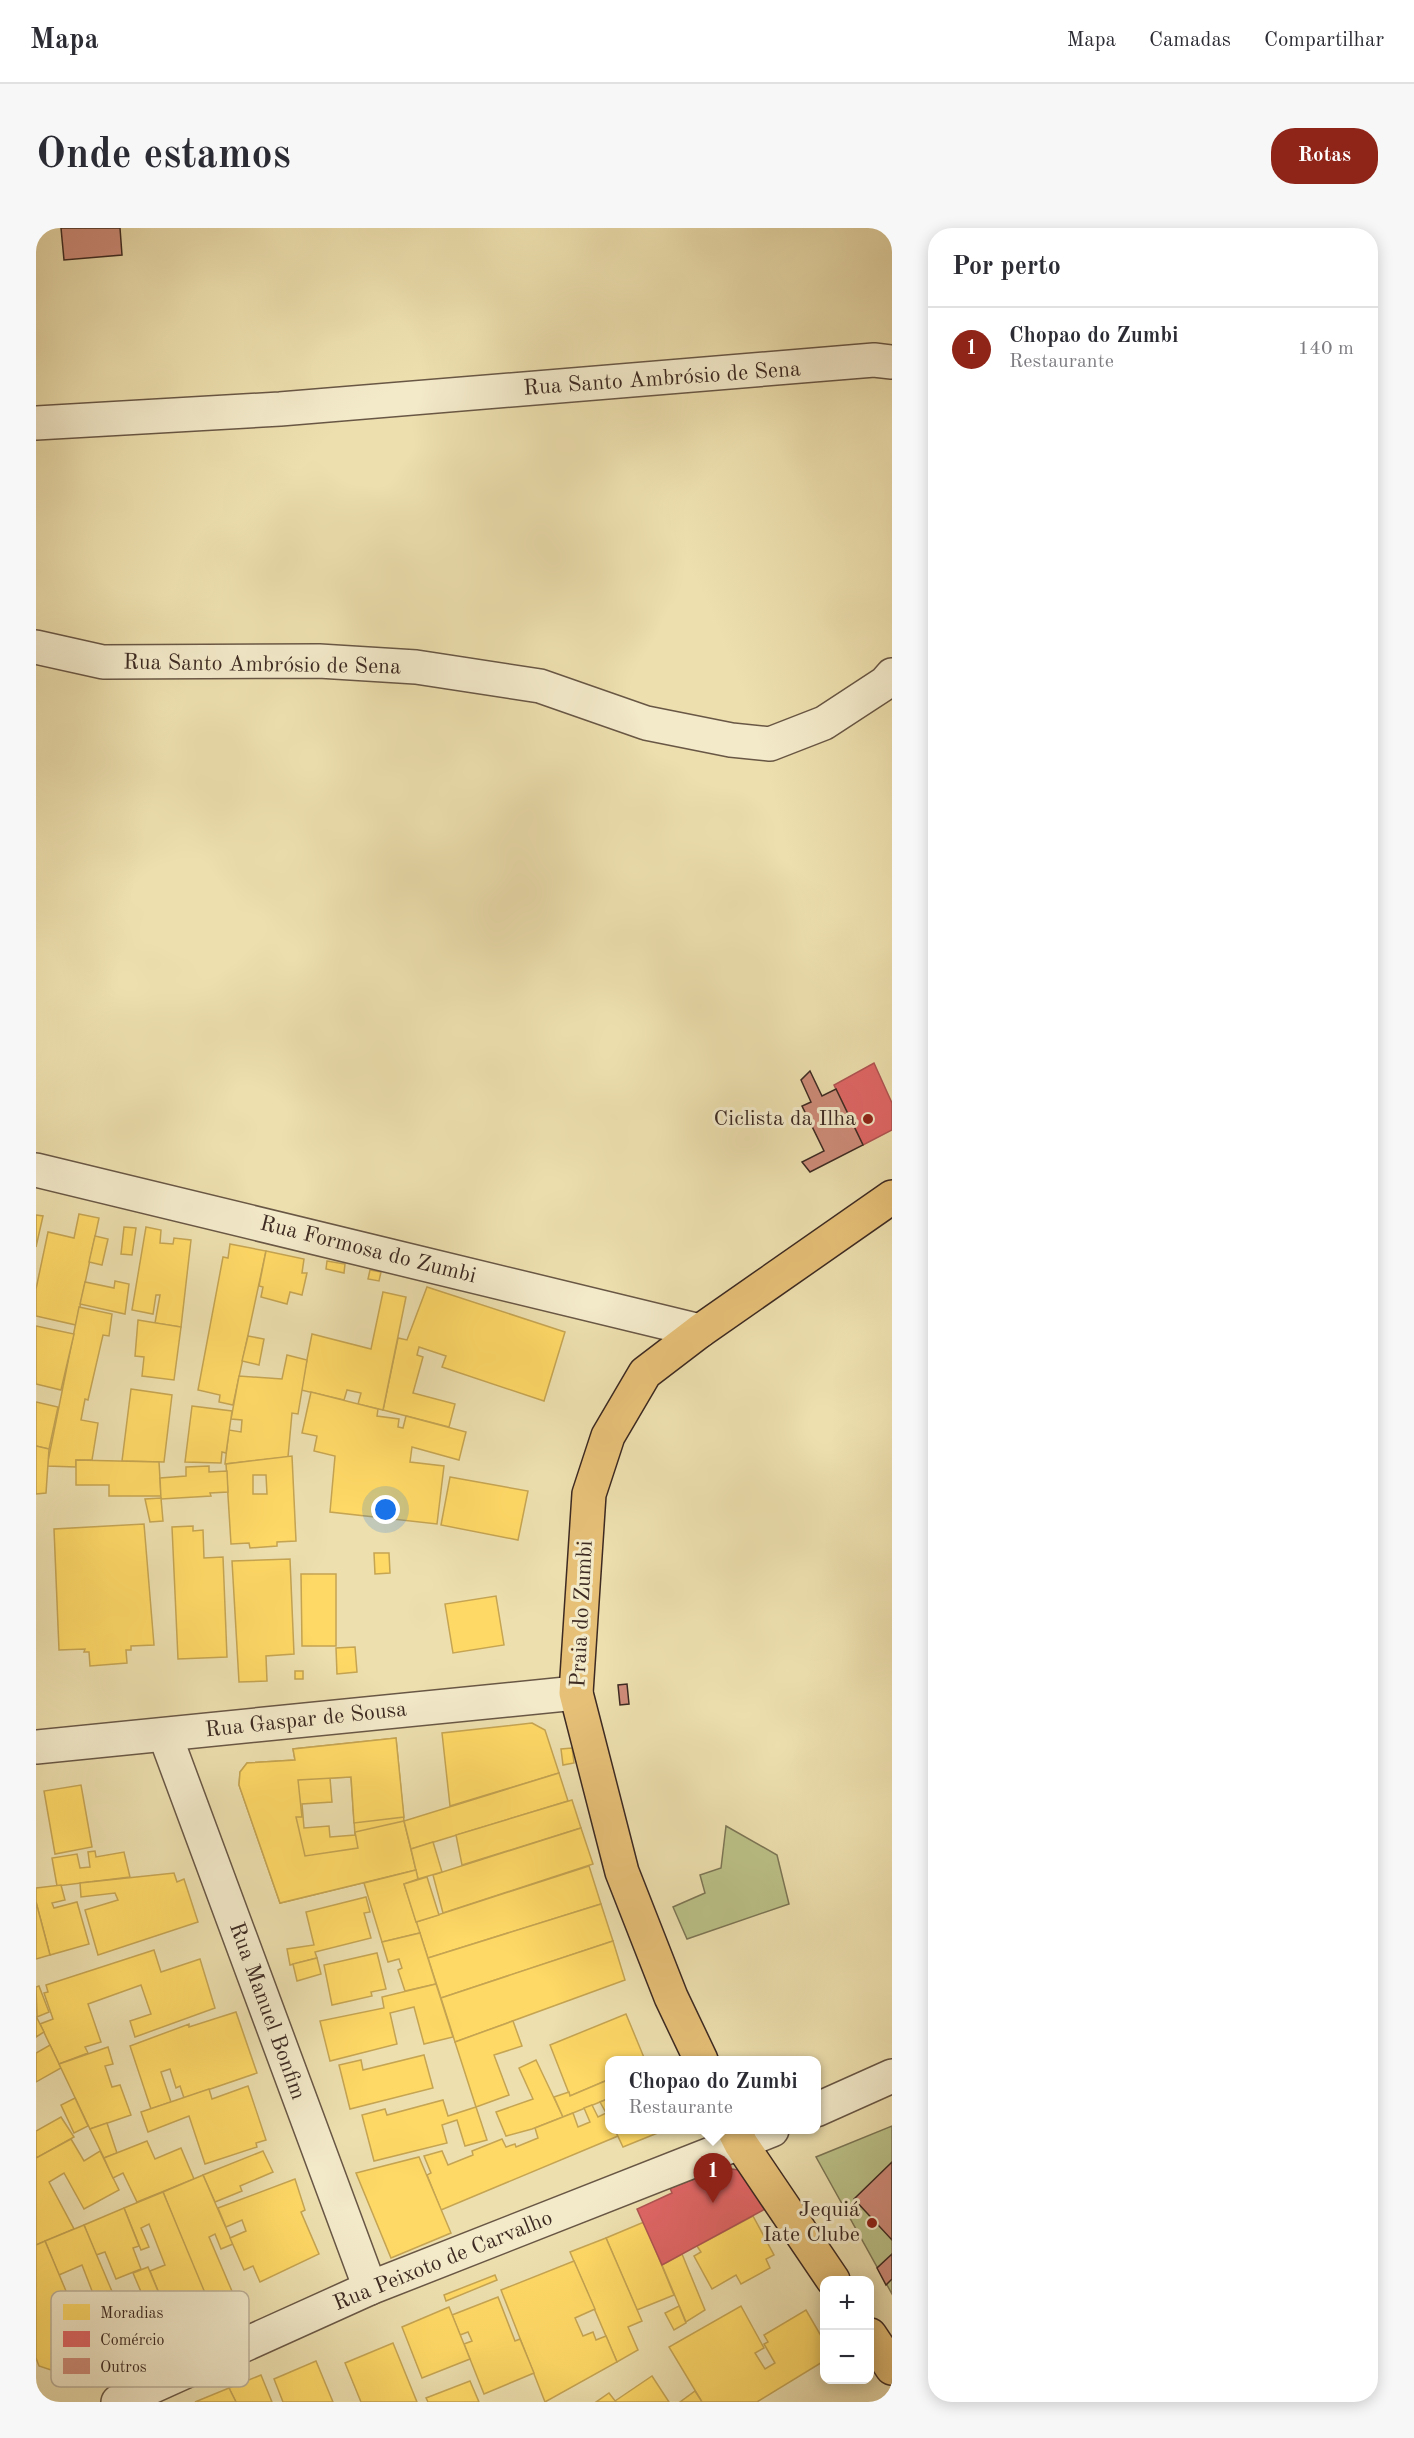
<!DOCTYPE html>
<html lang="pt">
<meta charset="utf-8">
<style>
:root{--surface:#fff;--page:#f7f7f7;--text:#2b2b33;--muted:#7c7c81;--line:#e1e1e2;--accent:#8f2418}
body{margin:0;font-family:"Old Standard TT",serif;background:var(--page);color:var(--text)}
.controls{position:absolute;right:18px;bottom:18px;display:grid;overflow:hidden;border-radius:12px;box-shadow:0 3px 15px #0003}
.controls button{width:54px;height:54px;display:grid;place-items:center;padding:0;border:0;border-bottom:2px solid var(--line);background:var(--surface);color:var(--text);font:30px sans-serif}
.you{position:absolute;left:350px;top:1282px;width:21px;height:21px;margin:-15px;border:4px solid #fff;border-radius:50%;background:#1a73e8;box-shadow:0 0 0 9px #1a73e833}
.badge{display:grid;place-items:center;width:39px;height:39px;border-radius:50%;background:var(--accent);color:#fff;font-size:20px;font-weight:700}
.pin{position:absolute;translate:-50% -50px;filter:drop-shadow(0 2px 3px #0008)}
.pin::after{content:'';position:absolute;top:32px;width:21px;height:18px;background:inherit;clip-path:polygon(0 0,100% 0,50% 100%)}
.popup{position:absolute;left:569px;top:1828px;width:216px;height:78px;box-sizing:border-box;display:grid;place-content:center;border-radius:12px;background:var(--surface);filter:drop-shadow(0 2px 4px #0005);font-size:20px;white-space:nowrap;color:var(--muted)}
.popup b{font-size:22px;color:var(--text)}
.popup::after{content:'';position:absolute;left:50%;top:100%;margin-left:-12px;border:12px solid transparent;border-top-color:var(--surface)}
.list{margin:0;padding:0;list-style:none}
h2{display:flex;justify-content:space-between;align-items:center;height:78px;margin:0;padding:0 24px;font-size:26px}
h2 small{font-size:20px;font-weight:400;color:var(--muted)}
.list li{display:grid;grid-template-columns:39px 1fr auto;gap:18px;align-items:center;box-sizing:border-box;height:84px;padding:0 24px;border-top:2px solid var(--line)}
.list b{display:block;font-size:22px;white-space:nowrap}
.list p{margin:0;font-size:20px;white-space:nowrap;color:var(--muted)}
.list em{font-size:20px;font-style:normal;color:var(--muted)}
.map{position:relative;flex:none;width:856px;height:2174px;overflow:hidden;border-radius:24px}
header{display:flex;align-items:center;gap:36px;box-sizing:border-box;height:84px;padding:0 30px;background:var(--surface);border-bottom:2px solid var(--line)}
header strong{font-size:28px}
nav{display:flex;gap:33px;margin-inline-start:auto;font-size:21px}
.intro{display:flex;align-items:center;justify-content:space-between;box-sizing:border-box;height:144px;padding:0 36px}
h1{margin:0;font-size:42px}
.button{padding:15px 27px;border-radius:24px;background:var(--accent);color:#fff;font-size:21px;font-weight:700}
main{display:flex;gap:36px;padding:0 36px}
aside{flex:1;background:var(--surface);border-radius:24px;box-shadow:0 3px 15px #0003}
.map>svg:first-child{display:block}
</style>
<header>
<strong>Mapa</strong>
<nav><a>Mapa</a><a>Camadas</a><a>Compartilhar</a></nav>
</header>
<div class="intro"><h1>Onde estamos</h1><a class="button">Rotas</a></div>
<main>
<div class="map">
<svg width="856" height="2174" viewBox="0 0 856 2174">
<rect width="100%" height="100%" fill="#eddfae"/>
<filter id="stains"><feTurbulence type="fractalNoise" baseFrequency=".00333" numOctaves="4"/><feColorMatrix values="0 0 0 0 .2 0 0 0 0 .09 0 0 0 0 .02 0 0 0 .5 -.17"/></filter>
<radialGradient id="worn" r=".72"><stop offset=".6" stop-color="#630" stop-opacity="0"/><stop offset="1" stop-color="#630" stop-opacity=".3"/></radialGradient>
<g fill="#bbc188" stroke="#7c7655" stroke-width="1.5">
<polygon points="690,1598 741,1627 753,1676 651,1711 637,1679 669,1665 664,1647 685,1640"/>
<polygon points="856,1898 856,2066 780,1929"/>
</g>
<g fill="#ffd966" stroke="#c5a452" stroke-width="1.5" fill-rule="evenodd">
<polygon points="43,986 63,990 40,1097 0,1088 0,1061 12,1004 38,1010"/>
<polygon points="0,987 7,988 0,1019"/>
<polygon points="88,999 100,1000 96,1027 85,1026"/>
<polygon points="110,999 125,1002 124,1015 137,1016 138,1010 155,1012 145,1099 119,1095 124,1067 120,1067 117,1086 96,1082"/>
<polygon points="59,1008 72,1011 66,1037 53,1034"/>
<polygon points="194,1016 230,1023 197,1177 183,1174 184,1167 162,1162 187,1029 192,1030"/>
<polygon points="230,1023 268,1031 266,1045 271,1045 266,1067 254,1064 251,1076 225,1069 227,1059 223,1058"/>
<polygon points="291,1033 309,1036 308,1045 290,1041"/>
<polygon points="334,1042 345,1044 343,1053 332,1051"/>
<polygon points="79,1053 93,1056 89,1086 44,1076 49,1054 78,1060"/>
<polygon points="391,1059 529,1104 508,1173 406,1139 410,1128 383,1119 381,1127 387,1129 377,1165 419,1176 413,1199 347,1182 362,1110 371,1112"/>
<polygon points="347,1064 370,1069 347,1182 322,1176 325,1165 311,1162 308,1172 265,1162 276,1106 335,1121"/>
<polygon points="43,1079 76,1086 73,1108 67,1107 52,1172 49,1171 45,1192 62,1195 56,1232 40,1232 40,1239 11,1238"/>
<polygon points="102,1092 145,1099 138,1152 106,1148 108,1129 99,1128"/>
<polygon points="0,1098 38,1106 25,1162 0,1156"/>
<polygon points="212,1108 228,1111 223,1137 206,1133"/>
<polygon points="251,1127 271,1132 262,1186 256,1185 252,1229 189,1236 193,1202 205,1204 206,1192 195,1191 203,1148 246,1151"/>
<polygon points="95,1161 136,1167 128,1234 86,1233"/>
<polygon points="275,1164 342,1181 341,1188 363,1191 362,1199 367,1200 370,1188 430,1204 423,1232 376,1219 374,1234 408,1238 401,1296 294,1284 299,1228 278,1223 281,1208 266,1205"/>
<polygon points="0,1174 22,1179 13,1221 0,1218"/>
<polygon points="156,1178 196,1183 190,1225 186,1224 185,1235 149,1234"/>
<polygon points="0,1218 13,1221 10,1265 0,1266"/>
<path d="M 256,1228 L 260,1313 L 241,1314 L 241,1318 L 214,1320 L 213,1315 L 195,1316 L 190,1236 ZM 217,1247 L 230,1247 L 231,1266 L 217,1266 Z"/>
<polygon points="40,1232 123,1234 125,1268 73,1268 73,1257 40,1257"/>
<polygon points="173,1238 173,1244 191,1243 192,1264 174,1265 175,1268 125,1271 124,1250 150,1248 150,1239"/>
<polygon points="414,1249 492,1263 482,1312 405,1297"/>
<polygon points="125,1270 127,1293 114,1294 109,1271"/>
<polygon points="108,1296 118,1417 95,1418 95,1422 90,1422 91,1435 54,1438 53,1424 48,1424 49,1421 23,1422 18,1301"/>
<polygon points="157,1298 157,1303 167,1302 168,1330 187,1329 191,1429 142,1431 136,1299"/>
<polygon points="338,1325 353,1325 354,1345 339,1346"/>
<polygon points="254,1331 258,1426 230,1428 231,1453 203,1454 196,1333"/>
<polygon points="265,1346 300,1346 300,1418 266,1418"/>
<polygon points="460,1368 468,1417 417,1425 409,1376"/>
<polygon points="319,1419 321,1444 301,1446 300,1420"/>
<rect x="259" y="1443" width="8" height="8"/>
<polygon points="496,1495 509,1502 523,1545 414,1578 406,1505"/>
<path d="M 360,1510 L 368,1593 L 380,1642 L 244,1675 L 203,1557 L 204,1544 L 211,1535 L 259,1532 L 257,1521 ZM 315,1549 L 319,1607 L 294,1609 L 293,1598 L 268,1600 L 266,1576 L 296,1574 L 294,1550 Z"/>
<polygon points="360,1510 368,1589 318,1595 315,1549 262,1552 266,1589 260,1589 269,1628 322,1620 319,1604 368,1593 380,1642 244,1675 203,1557 204,1544 211,1535 259,1532 257,1521"/>
<polygon points="536,1520 538,1535 527,1537 525,1521"/>
<polygon points="523,1545 532,1573 375,1621 368,1593"/>
<polygon points="45,1557 56,1619 19,1626 8,1563"/>
<polygon points="536,1572 545,1600 426,1637 420,1607"/>
<polygon points="545,1600 557,1636 407,1685 397,1647"/>
<polygon points="397,1614 406,1644 382,1651 375,1621"/>
<polygon points="59,1623 60,1629 88,1624 94,1649 21,1658 16,1630 41,1626 44,1640 54,1639 52,1624"/>
<polygon points="553,1638 565,1676 392,1730 380,1694"/>
<polygon points="380,1642 382,1651 368,1656 384,1705 346,1714 328,1655"/>
<polygon points="138,1645 141,1654 148,1651 162,1694 62,1727 49,1682 82,1672 79,1665 45,1669 44,1655"/>
<polygon points="391,1649 403,1687 380,1694 368,1656"/>
<polygon points="25,1657 29,1672 16,1675 18,1680 41,1674 53,1716 14,1727 0,1674 0,1660"/>
<polygon points="330,1669 334,1684 328,1685 335,1710 279,1724 281,1730 254,1737 251,1721 278,1717 270,1684"/>
<polygon points="0,1674 14,1727 0,1731"/>
<polygon points="565,1676 577,1713 405,1770 392,1730"/>
<polygon points="384,1705 400,1756 369,1763 362,1742 366,1740 363,1731 352,1734 346,1714"/>
<polygon points="577,1713 589,1752 419,1814 405,1770"/>
<polygon points="118,1722 125,1744 164,1731 179,1780 99,1809 94,1793 115,1786 105,1757 52,1776 65,1814 49,1819 52,1825 23,1836 4,1796 17,1791 8,1765 12,1764 10,1757"/>
<polygon points="341,1725 350,1761 335,1764 336,1768 296,1777 288,1737"/>
<polygon points="281,1730 285,1746 261,1753 257,1736"/>
<polygon points="400,1756 417,1809 388,1816 378,1779 354,1785 361,1816 294,1833 284,1793 348,1780 346,1769"/>
<polygon points="3,1758 13,1784 1,1789 0,1759"/>
<polygon points="200,1784 221,1845 148,1870 144,1858 140,1860 134,1841 125,1844 135,1874 115,1881 94,1818 153,1796 153,1799"/>
<polygon points="590,1786 609,1832 574,1832 574,1851 534,1868 514,1817"/>
<polygon points="0,1788 8,1804 0,1809"/>
<polygon points="477,1793 486,1818 458,1827 473,1867 440,1879 419,1814"/>
<polygon points="14,1817 25,1840 0,1854 0,1825"/>
<polygon points="72,1819 77,1836 69,1838 76,1859 84,1857 95,1887 54,1901 23,1836"/>
<polygon points="388,1827 397,1860 314,1881 303,1837 325,1832 327,1842"/>
<polygon points="500,1832 527,1889 496,1901 470,1908 460,1884 497,1871 483,1840"/>
<polygon points="574,1851 574,1870 527,1889 518,1869 533,1864 534,1868"/>
<polygon points="212,1858 230,1912 220,1915 221,1919 169,1936 153,1888 112,1904 105,1884 173,1861 176,1871"/>
<polygon points="39,1870 52,1898 38,1905 25,1877"/>
<polygon points="574,1870 574,1892 564,1874"/>
<polygon points="407,1872 412,1888 440,1879 451,1912 429,1918 421,1892 406,1897 411,1915 338,1933 326,1887 349,1881 351,1887"/>
<polygon points="556,1877 562,1889 570,1885 574,1902 579,1902 582,1908 405,1982 391,1947 395,1945 388,1928 406,1923 412,1937 437,1927 436,1923 466,1911 470,1919 479,1916 480,1919 502,1910 499,1900 537,1885 542,1899 554,1894 548,1880"/>
<polygon points="25,1889 38,1909 0,1930 0,1903"/>
<polygon points="71,1895 81,1925 68,1930 54,1901"/>
<polygon points="579,1902 629,1902 587,1919"/>
<polygon points="35,1911 48,1933 64,1923 83,1962 48,1981 28,1945 13,1954 38,2001 0,2017 0,1930"/>
<polygon points="111,1913 119,1931 145,1920 158,1951 101,1974 87,1945 77,1950 68,1930"/>
<polygon points="227,1923 237,1944 204,1958 206,1963 179,1974 167,1947"/>
<polygon points="383,1929 415,2005 355,2030 320,1945"/>
<polygon points="167,1947 197,2016 185,2021 179,2006 173,2009 204,2082 179,2093 127,1964"/>
<polygon points="259,1951 269,1982 265,1984 283,2026 224,2054 217,2038 208,2042 194,2010 210,2003 206,1992 190,1999 182,1980"/>
<polygon points="127,1964 179,2089 139,2105 114,2043 129,2037 113,1996 105,2000 113,2019 105,2022 88,1980"/>
<polygon points="88,1980 103,2018 97,2020 105,2041 80,2051 69,2024 60,2027 48,1997"/>
<polygon points="717,1988 738,2027 730,2031 734,2040 705,2056 700,2047 676,2061 658,2028 665,2024 661,2018"/>
<polygon points="608,1994 638,2067 601,2082 570,2010"/>
<polygon points="48,1997 102,2125 63,2142 35,2076 44,2072 50,2086 63,2081 46,2037 23,2047 9,2013"/>
<polygon points="570,2010 606,2093 592,2099 602,2122 581,2134 534,2024"/>
<polygon points="9,2013 56,2125 15,2142 3,2138 0,2130 0,2017"/>
<polygon points="646,2026 669,2082 650,2094 626,2037"/>
<polygon points="538,2033 559,2081 539,2090 547,2108 557,2104 560,2112 570,2108 581,2134 509,2174 465,2062"/>
<polygon points="112,2039 141,2109 102,2125 99,2118 110,2114 101,2091 114,2085 97,2045"/>
<polygon points="459,2047 461,2052 410,2073 408,2067"/>
<polygon points="462,2069 479,2113 484,2111 498,2145 448,2166 428,2116 436,2113 432,2104 424,2107 416,2087"/>
<polygon points="643,2078 650,2095 638,2102 629,2085"/>
<polygon points="705,2078 728,2120 719,2125 729,2141 739,2135 728,2116 732,2114 728,2107 770,2082 788,2113 788,2133 721,2174 666,2174 633,2119"/>
<polygon points="413,2079 434,2131 386,2150 366,2099"/>
<polygon points="357,2115 381,2174 325,2174 309,2135"/>
<polygon points="280,2133 297,2174 247,2174 238,2151"/>
<polygon points="225,2147 236,2174 200,2174 193,2160"/>
<polygon points="616,2148 633,2174 580,2174 579,2173"/>
<polygon points="434,2153 443,2174 392,2174 390,2170"/>
<polygon points="193,2160 200,2174 159,2174"/>
<polygon points="659,2163 666,2174 644,2174"/>
<polygon points="573,2165 580,2174 560,2174"/>
</g>
<g fill="#e06666" stroke="#af5452" stroke-width="1.5">
<polygon points="838,835 856,875 856,902 827,917 798,857"/>
<polygon points="688,1940 703,1942 731,1980 626,2037 601,1981 636,1965 634,1960"/>
</g>
<g fill="#cf8c7a" stroke="#3d2a22" stroke-width="1.5">
<polygon points="25,0 84,0 86,27 28,32"/>
<polygon points="774,843 786,868 800,861 827,917 774,944 766,934 788,923 766,878 775,874 765,852"/>
<polygon points="591,1456 593,1476 584,1477 582,1457"/>
<polygon points="856,1934 856,2012 818,1971"/>
<polygon points="856,2026 856,2051 850,2057 841,2040"/>
</g>
<g fill="none" stroke-linecap="round" stroke-linejoin="round">
<g stroke="#695745" stroke-width="36">
<g id="minor">
<polyline points="0,195 244,181 838,132 856,134"/>
<polyline points="0,419 67,434 283,433 380,439 504,458 610,495 695,512 734,516 788,495 849,455 856,447"/>
<polyline points="0,942 664,1103"/>
<polyline points="129,1507 334,2060"/>
<polyline points="0,1519 540,1465"/>
<polyline points="780,1882 856,1848"/>
<polyline points="82,2174 334,2060 736,1902"/>
</g>
</g>
<g stroke="#3d2a22" stroke-width="36">
<g id="major">
<polyline points="665,1832 635,1769 586,1644 540,1465 553,1266 572,1208 609,1145 664,1103 856,969"/>
<polyline points="698,1902 705,1916 797,2052"/>
<polyline points="834,2107 856,2140"/>
</g>
</g>
<use href="#minor" stroke="#f3eaca" stroke-width="33"/>
<use href="#major" stroke="#e6c077" stroke-width="33"/>
</g>
<g fill="#8f2418" stroke="#f3eaca" stroke-width="2">
<circle cx="832" cy="891" r="6"/>
<circle cx="836" cy="1995" r="6"/>
</g>
<g text-anchor="middle" dominant-baseline="central" stroke-width="6" stroke-linejoin="round" paint-order="stroke">
<g font-size="22" fill="#3d2a22" stroke="#f3eaca">
<text transform="translate(626 151) rotate(-4)">Rua Santo Ambrósio de Sena</text>
<text transform="translate(226 437) rotate(1)">Rua Santo Ambrósio de Sena</text>
<text transform="translate(332 1022) rotate(14)">Rua Formosa do Zumbi</text>
<text transform="translate(546 1386) rotate(-87)">Praia do Zumbi</text>
<text transform="translate(270 1492) rotate(-6)">Rua Gaspar de Sousa</text>
<text transform="translate(231 1783) rotate(70)">Rua Manuel Bonfim</text>
<text transform="translate(407 2033) rotate(-22)">Rua Peixoto de Carvalho</text>
</g>
<g font-size="22" fill="#3d2a22" stroke="#f3eaca" text-anchor="end">
<text x="820" y="891">Ciclista da Ilha</text>
<text x="824" y="1982">Jequiá<tspan x="824" dy="25">Iate Clube</tspan></text>
</g>
</g>
<rect x="15" y="2063" width="198" height="96" rx="9" fill="#f3eaca" stroke="#bcb098" stroke-width="1.5"/>
<rect x="27" y="2076" width="27" height="16" fill="#ffd966"/>
<rect x="27" y="2103" width="27" height="16" fill="#e06666"/>
<rect x="27" y="2130" width="27" height="16" fill="#cf8c7a"/>
<g font-size="16" fill="#3d2a22">
<text x="64" y="2090">Moradias</text>
<text x="64" y="2117">Comércio</text>
<text x="64" y="2144">Outros</text>
</g>
<rect width="100%" height="100%" filter="url(#stains)"/>
<rect width="100%" height="100%" fill="url(#worn)"/>
</svg>
<div class="controls">
<button>+</button>
<button>−</button>
</div>
<div class="you"></div>
<div class="pin badge" style="left:677px;top:1975px">1</div>
<div class="popup"><b>Chopao do Zumbi</b>Restaurante</div>
</div>
<aside>
<h2>Por perto<small></small></h2>
<ul class="list">
<li><span class="badge">1</span><div><b>Chopao do Zumbi</b><p>Restaurante</p></div><em>140 m</em></li>
</ul>
</aside>
</main>
